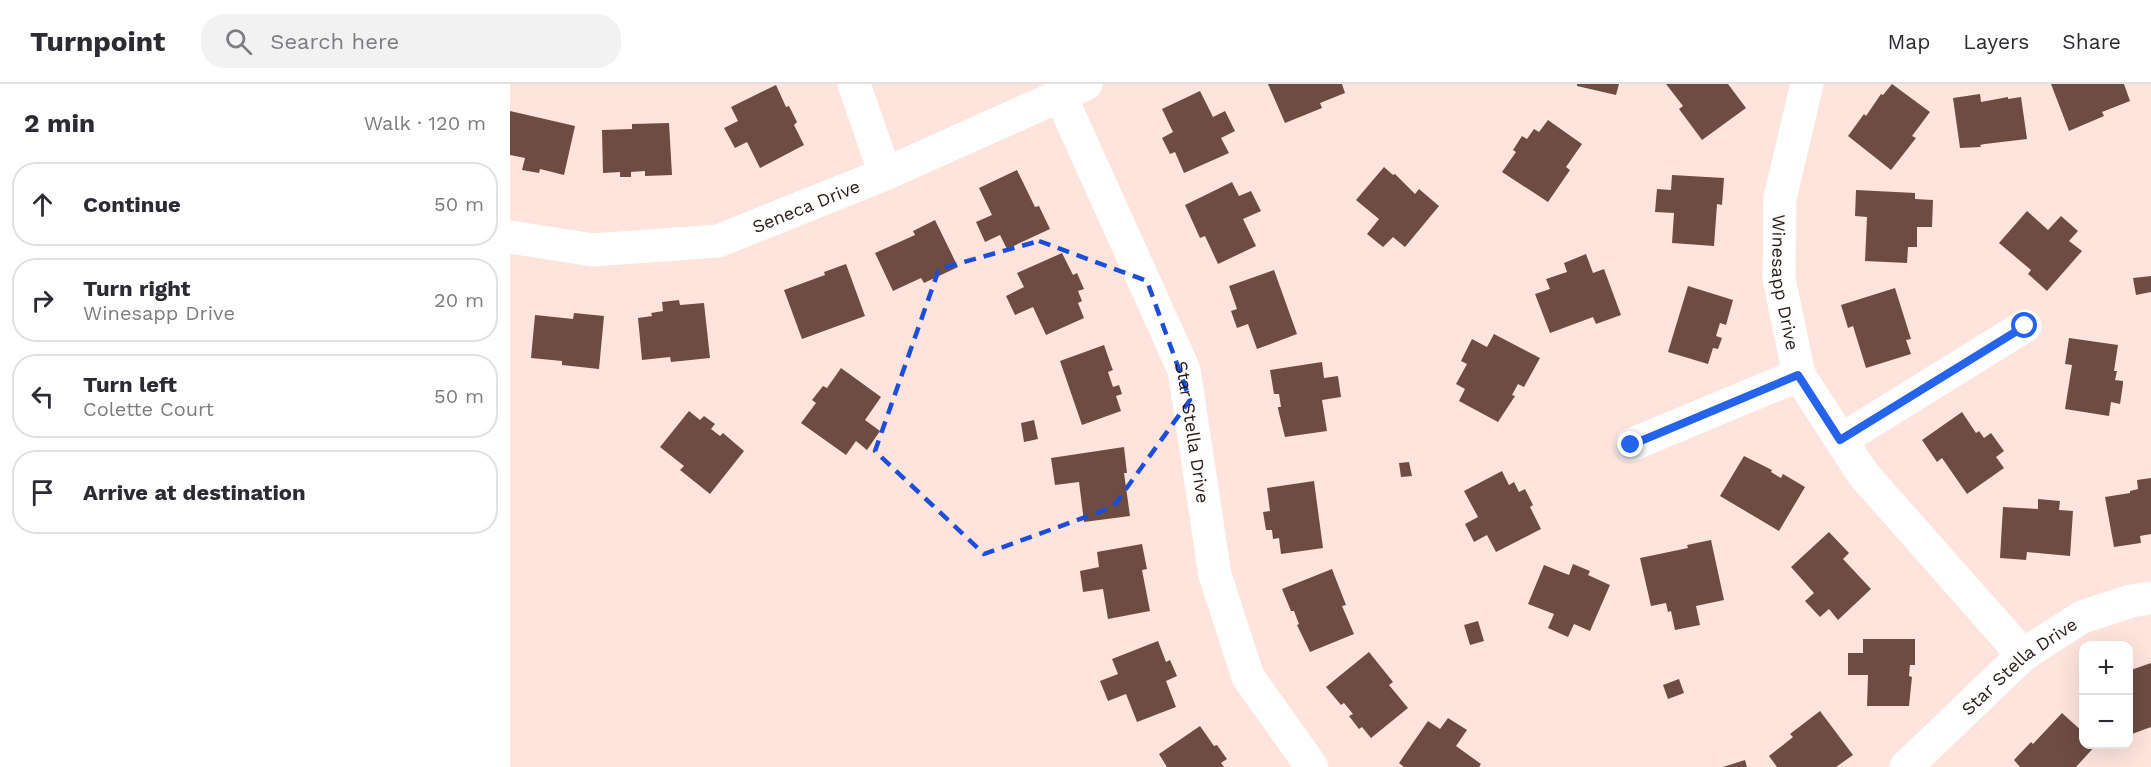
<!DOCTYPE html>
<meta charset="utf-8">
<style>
:root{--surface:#fff;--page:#f2f2f3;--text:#2b2b33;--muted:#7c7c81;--line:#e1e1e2}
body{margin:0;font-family:"Work Sans",sans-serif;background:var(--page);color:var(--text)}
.controls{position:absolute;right:18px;bottom:18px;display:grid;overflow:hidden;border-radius:12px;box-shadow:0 6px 24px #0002}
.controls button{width:54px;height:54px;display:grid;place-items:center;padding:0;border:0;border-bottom:2px solid var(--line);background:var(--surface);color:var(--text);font:30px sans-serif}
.stop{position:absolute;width:18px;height:18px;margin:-14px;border:4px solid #2563eb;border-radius:50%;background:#fff}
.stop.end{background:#2563eb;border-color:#fff;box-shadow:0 2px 6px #0008}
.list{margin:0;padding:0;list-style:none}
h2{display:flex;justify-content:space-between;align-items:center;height:78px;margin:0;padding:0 24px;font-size:26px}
h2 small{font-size:20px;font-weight:400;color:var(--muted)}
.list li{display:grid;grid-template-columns:39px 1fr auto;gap:18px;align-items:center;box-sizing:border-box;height:84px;margin:0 12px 12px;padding:0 12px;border:2px solid var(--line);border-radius:24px}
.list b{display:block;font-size:22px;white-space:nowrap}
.list p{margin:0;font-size:20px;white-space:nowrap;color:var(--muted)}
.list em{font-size:20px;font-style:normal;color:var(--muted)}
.icon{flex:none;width:33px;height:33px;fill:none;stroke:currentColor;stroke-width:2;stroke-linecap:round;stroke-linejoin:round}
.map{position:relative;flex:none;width:1641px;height:683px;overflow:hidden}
header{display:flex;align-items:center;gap:36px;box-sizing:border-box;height:84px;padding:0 30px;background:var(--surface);border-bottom:2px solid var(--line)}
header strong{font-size:28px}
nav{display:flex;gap:33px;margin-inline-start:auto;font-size:21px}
.search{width:420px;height:54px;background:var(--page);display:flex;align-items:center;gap:15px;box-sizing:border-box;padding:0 21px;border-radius:24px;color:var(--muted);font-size:22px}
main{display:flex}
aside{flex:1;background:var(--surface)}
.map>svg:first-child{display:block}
</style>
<header>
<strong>Turnpoint</strong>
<div class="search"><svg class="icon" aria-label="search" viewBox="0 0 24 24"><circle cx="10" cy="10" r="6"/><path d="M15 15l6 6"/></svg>Search here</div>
<nav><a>Map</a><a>Layers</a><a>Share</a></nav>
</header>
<main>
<aside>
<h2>2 min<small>Walk · 120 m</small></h2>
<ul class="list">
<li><svg class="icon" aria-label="ahead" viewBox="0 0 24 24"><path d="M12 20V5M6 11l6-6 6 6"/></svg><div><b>Continue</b></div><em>50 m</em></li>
<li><svg class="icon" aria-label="right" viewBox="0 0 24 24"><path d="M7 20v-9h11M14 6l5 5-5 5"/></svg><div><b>Turn right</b><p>Winesapp Drive</p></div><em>20 m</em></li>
<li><svg class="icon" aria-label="left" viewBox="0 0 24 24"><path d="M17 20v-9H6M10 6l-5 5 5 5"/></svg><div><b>Turn left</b><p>Colette Court</p></div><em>50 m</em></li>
<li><svg class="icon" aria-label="arrive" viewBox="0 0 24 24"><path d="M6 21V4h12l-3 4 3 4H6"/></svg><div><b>Arrive at destination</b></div></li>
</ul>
</aside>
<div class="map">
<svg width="1641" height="683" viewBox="0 0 1641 683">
<rect width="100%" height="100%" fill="#fee4dd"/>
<g fill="#6e4c42">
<polygon points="758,0 832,0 835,9 810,19 812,24 775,39"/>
<polygon points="1067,0 1109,0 1106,11 1067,2"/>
<polygon points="1156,0 1218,0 1236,24 1192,56 1169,25 1173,22"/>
<polygon points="1382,0 1420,28 1402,52 1406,54 1381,86 1338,52 1354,30 1356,32 1371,10 1373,11"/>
<polygon points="1541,0 1614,0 1620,17 1592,28 1594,32 1559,47"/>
<polygon points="266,1 276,23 279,22 287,38 284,41 294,61 250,84 237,58 225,64 214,44 228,37 221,23"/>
<polygon points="690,7 703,33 715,27 725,47 711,54 719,69 674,89 665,68 660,70 652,54 663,48 652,25"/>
<polygon points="1470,10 1471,18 1498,13 1498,15 1511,13 1517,55 1475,60 1470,61 1471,63 1450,64 1443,14"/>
<polygon points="0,27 65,42 54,91 30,85 29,89 12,86 15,74 0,71"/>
<polygon points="1038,36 1072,60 1056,83 1060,86 1038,118 992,88 1006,68 1003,66 1012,52 1017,55 1024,45 1029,48"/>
<polygon points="159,39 162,91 135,92 135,87 121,88 121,93 110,93 110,88 93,89 92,46 122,45 122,40"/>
<polygon points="874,83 883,91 885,90 905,110 909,105 929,122 895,163 883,153 873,163 857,150 869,135 846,116"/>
<polygon points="507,86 525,123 529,122 540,145 497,165 490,151 475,158 466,138 482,131 469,104"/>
<polygon points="1162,91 1214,94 1212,121 1207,120 1204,162 1162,159 1164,129 1145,128 1147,105 1161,106"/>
<polygon points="722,98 729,112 741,107 751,127 733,135 746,162 708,180 695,152 690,154 675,121"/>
<polygon points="1346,106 1405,109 1405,115 1423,116 1422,143 1407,143 1407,163 1398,163 1397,179 1355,177 1357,133 1345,132"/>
<polygon points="1517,127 1538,146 1551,132 1568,147 1559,157 1572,167 1537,207 1518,190 1521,186 1489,159"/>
<polygon points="425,136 448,183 414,199 411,194 383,207 365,169 405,151 403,147"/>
<polygon points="552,169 563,191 567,189 574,205 568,207 572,217 568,219 574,234 536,251 523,223 505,231 496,212 514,203 507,189"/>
<polygon points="1076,170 1083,189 1094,185 1111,231 1086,240 1083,233 1040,249 1025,210 1040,205 1036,195 1057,188 1054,179"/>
<polygon points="336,180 355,232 292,255 274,206 315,191 314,188"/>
<polygon points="764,186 787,250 747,265 738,240 727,244 721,227 727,225 719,202"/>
<polygon points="1641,192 1641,208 1626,211 1623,194"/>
<polygon points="1178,202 1223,216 1216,241 1210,239 1206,252 1212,254 1208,265 1203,264 1198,280 1158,268"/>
<polygon points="1385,204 1401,255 1396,256 1401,270 1356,284 1343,242 1338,244 1331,221"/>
<polygon points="169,216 170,221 194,219 200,274 161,278 160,273 132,276 128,234 142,232 141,229 153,227 152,218"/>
<polygon points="64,229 94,232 89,285 52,281 52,277 21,274 25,231 63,235"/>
<polygon points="984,250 1030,274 1014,303 1008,300 1002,311 1005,312 988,338 949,317 955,305 946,300 957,280 951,277 962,255 977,263"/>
<polygon points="1559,254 1608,261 1604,287 1607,287 1605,296 1613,297 1613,300 1610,320 1601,318 1599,332 1555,325 1562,281 1555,280"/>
<polygon points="594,261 602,284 603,286 598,288 603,303 609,301 612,310 606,312 611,327 572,341 550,277"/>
<polygon points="812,278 814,294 828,292 831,313 812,316 817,347 775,353 768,325 768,323 771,323 769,310 764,310 760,286"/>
<polygon points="331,284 371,313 355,336 370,347 357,366 346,357 336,371 291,339 306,319 302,316 313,302 317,304"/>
<polygon points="179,327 190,336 194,332 205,340 201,345 210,352 213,349 234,367 200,410 170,386 174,382 150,363"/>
<polygon points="1452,328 1466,349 1469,347 1474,354 1481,349 1494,367 1486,373 1494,384 1457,410 1432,374 1427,378 1412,356"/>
<polygon points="524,336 528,355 514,358 511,339"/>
<polygon points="614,363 617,389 614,389 620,432 574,438 569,398 545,401 541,374"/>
<polygon points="1234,372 1262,386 1261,388 1271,394 1273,390 1295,403 1269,447 1210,412"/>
<polygon points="899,378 902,392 891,393 889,379"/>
<polygon points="992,387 999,401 1004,398 1009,408 1015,405 1023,421 1020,423 1031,445 986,468 977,451 964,458 955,440 968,433 954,407"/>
<polygon points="1641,394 1641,450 1630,452 1631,459 1604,463 1595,413 1620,409 1620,407 1628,405 1627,396"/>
<polygon points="804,397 813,464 771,470 769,454 763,455 762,446 756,446 753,428 760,427 757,404"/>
<polygon points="1528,415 1550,417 1549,426 1563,427 1560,472 1517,468 1516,476 1490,474 1493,423 1528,425"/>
<polygon points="1319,448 1339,469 1333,475 1361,505 1328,536 1319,525 1310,533 1295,517 1304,509 1281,483"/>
<polygon points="1201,456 1214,516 1186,522 1190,541 1165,546 1161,527 1158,528 1156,519 1141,522 1130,474 1178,464 1177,461"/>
<polygon points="632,460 637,485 632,486 640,527 598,535 593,505 573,508 570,487 589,483 587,468"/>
<polygon points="1063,480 1080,487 1078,491 1100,501 1080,547 1064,540 1058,553 1038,544 1044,530 1018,520 1034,481 1059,491"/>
<polygon points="822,485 836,521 832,522 844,550 800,568 787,541 789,540 784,527 781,527 772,505"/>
<polygon points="968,537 974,557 960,561 954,541"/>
<polygon points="1353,555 1405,555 1405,581 1400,581 1399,592 1402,593 1399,622 1357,622 1358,591 1338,591 1338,569 1353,569"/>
<polygon points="648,557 656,578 660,576 667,592 656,597 666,623 627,638 616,610 598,617 590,597 608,590 602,575"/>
<polygon points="859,568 883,598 879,601 898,624 861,654 852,643 849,645 839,632 843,630 834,619 831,621 816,603"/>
<polygon points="1641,579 1641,643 1622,650 1618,642 1618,587"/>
<polygon points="1169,595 1174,609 1158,615 1153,601"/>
<polygon points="1310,627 1343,671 1326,683 1267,683 1259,672 1283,653 1280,650"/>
<polygon points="1552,629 1574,649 1574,660 1587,660 1566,683 1510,683 1504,676 1521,658 1523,660"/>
<polygon points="938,634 957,646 946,662 971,680 969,683 894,683 889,679 918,637 930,645"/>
<polygon points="690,642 704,662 707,661 717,675 711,679 714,683 657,683 649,670"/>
<polygon points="1235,676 1237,683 1213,683"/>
</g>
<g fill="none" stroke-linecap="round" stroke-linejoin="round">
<g stroke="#fff" stroke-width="33">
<polyline points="344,0 375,90"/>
<path id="s1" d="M 1297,0 L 1270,114 L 1269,195 L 1289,291 L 1353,390 L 1513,571"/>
<path id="s2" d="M 551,13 L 674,286 L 705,491 L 738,593 L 802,683"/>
<path id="s3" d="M 0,153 L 83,166 L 208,157 L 375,90 L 576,0"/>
<polyline points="1331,356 1515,242"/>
<polyline points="1121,361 1289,291"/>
<path id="s4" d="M 1396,683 L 1513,571 L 1572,533 L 1621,517 L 1641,514"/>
</g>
</g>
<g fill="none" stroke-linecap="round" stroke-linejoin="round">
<polyline stroke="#2563eb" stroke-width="8" points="1121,361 1288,291 1330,356 1515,242"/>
</g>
<path fill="none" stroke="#1d4ed8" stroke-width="4.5" stroke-dasharray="12 8" stroke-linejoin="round" d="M 529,157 L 637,197 L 680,316 L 603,423 L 474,470 L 365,367 L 429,185 Z"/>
<g text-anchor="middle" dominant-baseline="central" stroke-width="6" stroke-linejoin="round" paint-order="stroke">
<g font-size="18" fill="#2a1b17" stroke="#fee4dd">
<text stroke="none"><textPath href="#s3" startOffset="304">Seneca Drive</textPath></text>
<text stroke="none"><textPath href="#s1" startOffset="202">Winesapp Drive</textPath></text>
<text stroke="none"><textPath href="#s2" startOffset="362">Star Stella Drive</textPath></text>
<text stroke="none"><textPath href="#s4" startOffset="152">Star Stella Drive</textPath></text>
</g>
</g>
</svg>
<div class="controls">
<button>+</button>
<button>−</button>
</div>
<div class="stop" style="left:1515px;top:242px"></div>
<div class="stop end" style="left:1121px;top:361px"></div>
</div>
</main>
